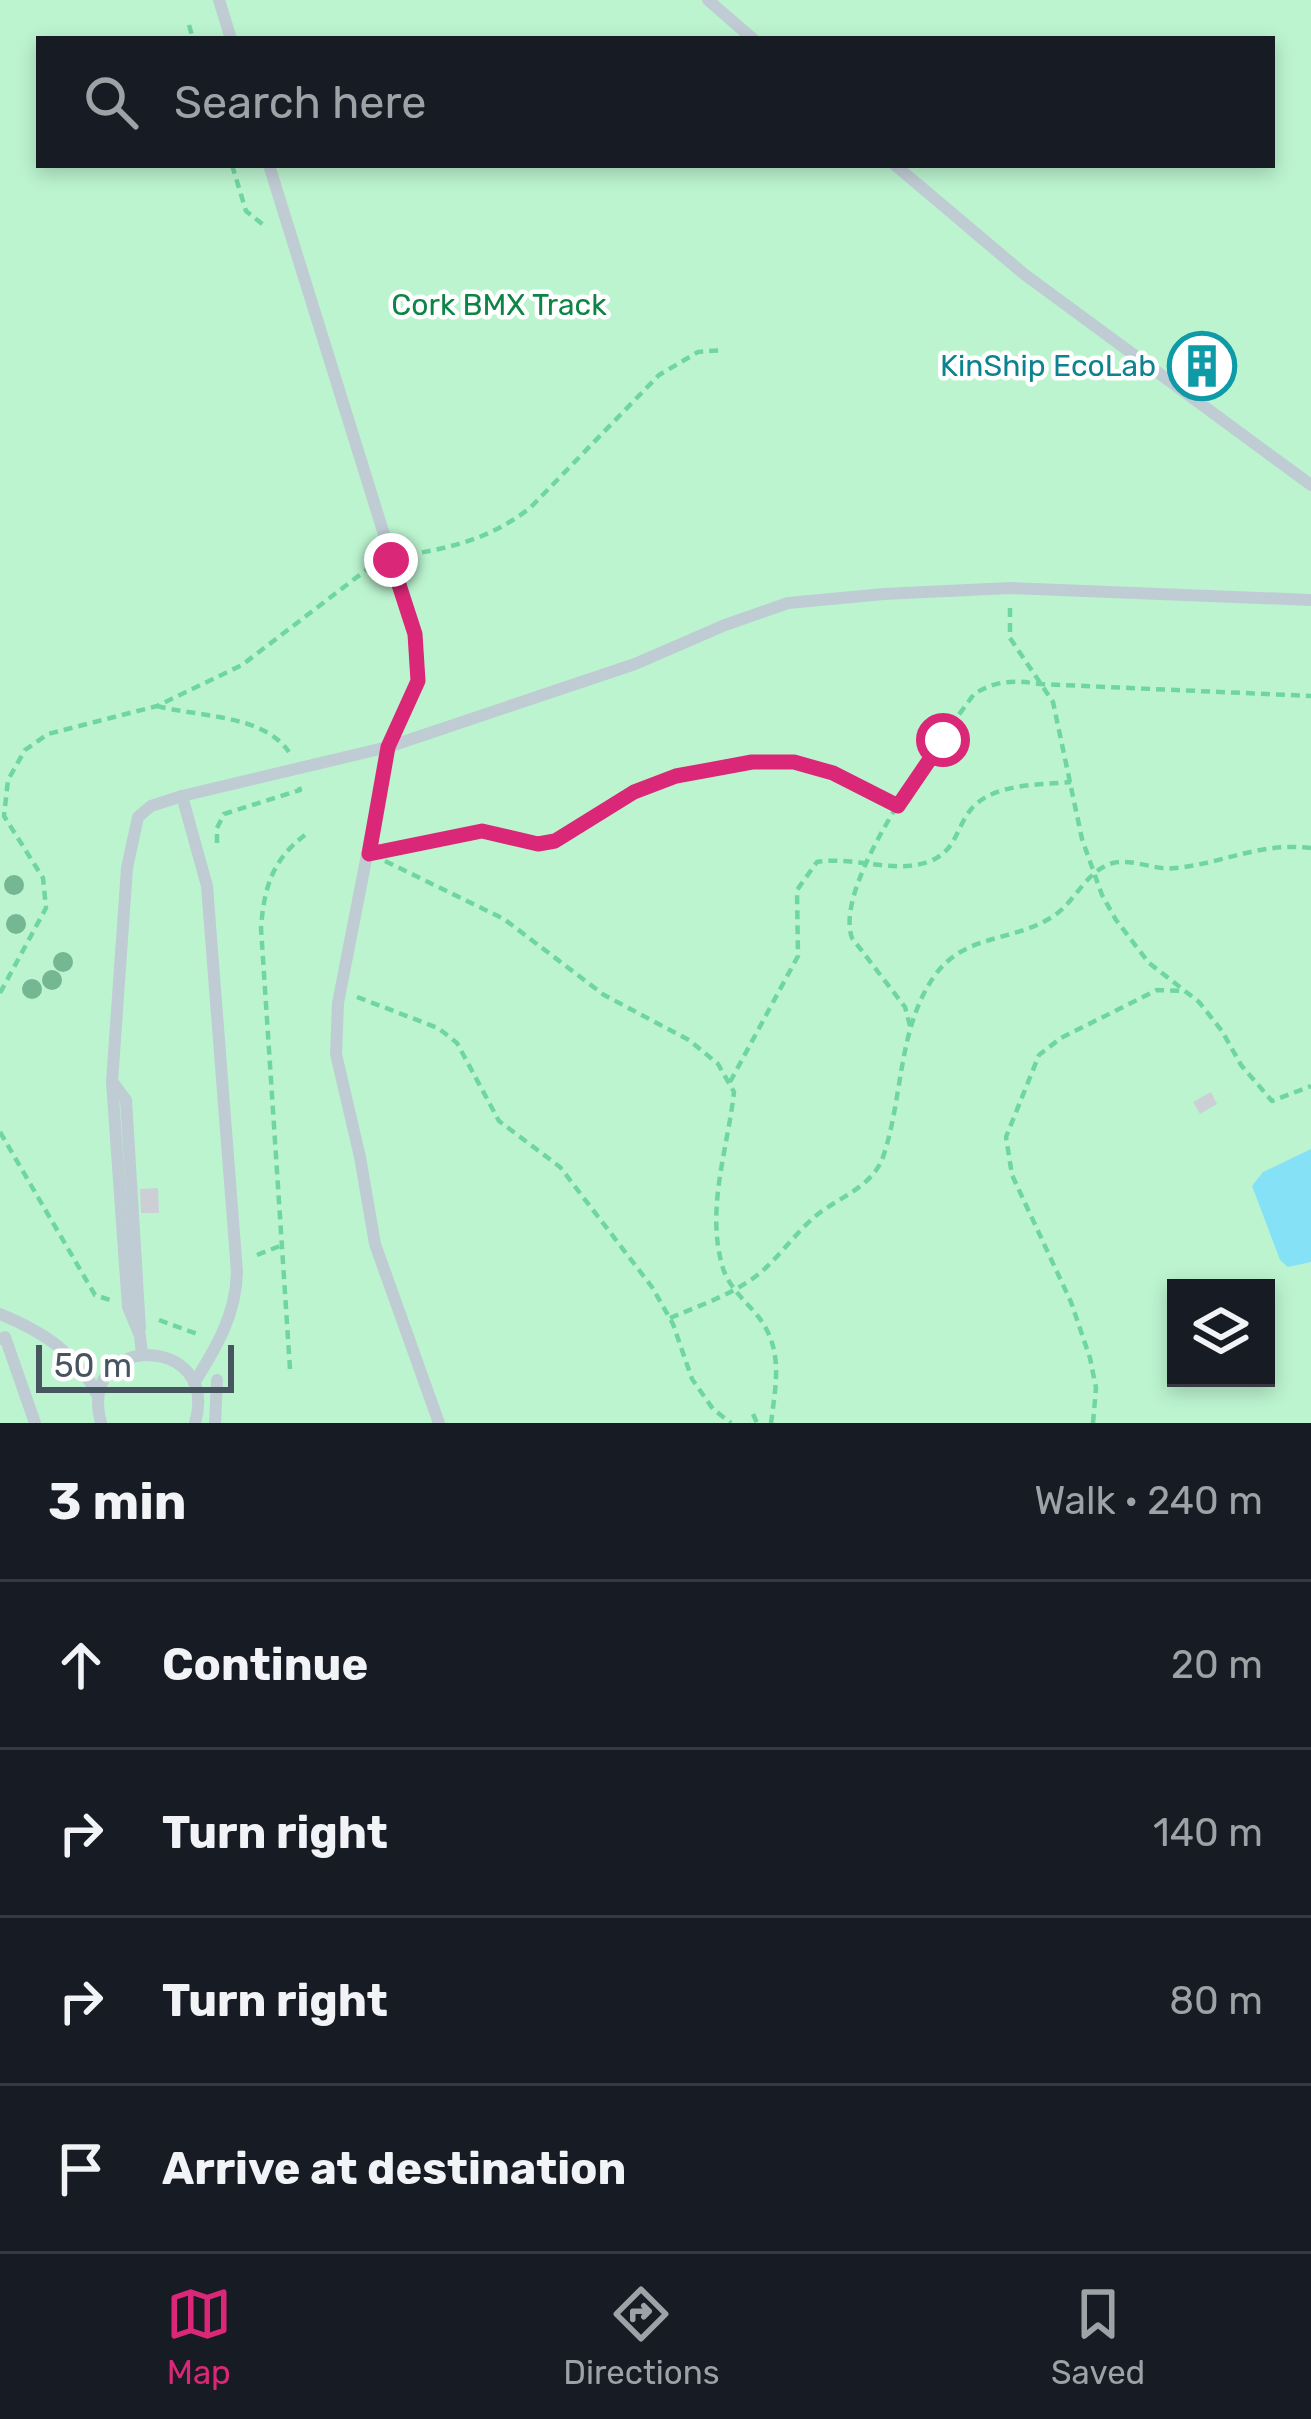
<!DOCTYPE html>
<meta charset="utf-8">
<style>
:root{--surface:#171b24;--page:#20242c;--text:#f1f3f6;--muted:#9ea1a6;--line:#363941;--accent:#db2777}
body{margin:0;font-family:Rubik,sans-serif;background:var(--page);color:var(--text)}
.controls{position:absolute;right:36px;bottom:36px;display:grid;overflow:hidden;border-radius:0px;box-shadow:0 6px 18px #0003}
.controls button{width:108px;height:108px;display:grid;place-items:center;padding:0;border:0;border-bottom:3px solid var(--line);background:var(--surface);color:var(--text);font:60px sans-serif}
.scale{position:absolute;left:36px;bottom:30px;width:198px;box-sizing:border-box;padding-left:12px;border:6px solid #465560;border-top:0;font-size:33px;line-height:42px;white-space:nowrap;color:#465560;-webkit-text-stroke:9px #fff;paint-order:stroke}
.stop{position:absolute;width:36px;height:36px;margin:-27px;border:9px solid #db2777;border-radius:50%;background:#fff}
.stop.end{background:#db2777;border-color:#fff;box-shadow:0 3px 12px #0008}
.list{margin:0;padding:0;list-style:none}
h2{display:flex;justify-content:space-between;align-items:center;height:156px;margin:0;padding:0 48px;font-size:51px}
h2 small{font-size:39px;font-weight:400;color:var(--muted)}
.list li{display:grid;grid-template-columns:78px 1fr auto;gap:36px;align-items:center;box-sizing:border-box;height:168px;padding:0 48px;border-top:3px solid var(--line)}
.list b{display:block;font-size:45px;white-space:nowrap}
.list em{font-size:39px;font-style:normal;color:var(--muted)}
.icon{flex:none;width:66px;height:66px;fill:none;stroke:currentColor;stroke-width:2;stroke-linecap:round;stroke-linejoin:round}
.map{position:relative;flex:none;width:1311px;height:1423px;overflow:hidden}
.search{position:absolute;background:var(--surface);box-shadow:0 6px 18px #0003;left:36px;right:36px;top:36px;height:132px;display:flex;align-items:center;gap:30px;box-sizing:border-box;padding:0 42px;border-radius:0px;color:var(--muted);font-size:45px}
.sheet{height:828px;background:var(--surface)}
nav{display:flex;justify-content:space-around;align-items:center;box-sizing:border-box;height:168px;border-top:3px solid var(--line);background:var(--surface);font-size:33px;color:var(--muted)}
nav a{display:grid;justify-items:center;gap:6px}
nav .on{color:var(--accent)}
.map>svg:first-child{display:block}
</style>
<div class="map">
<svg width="1311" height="1423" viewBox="0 0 1311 1423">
<rect width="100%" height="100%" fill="#f3f1f1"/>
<path fill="#bcf4d0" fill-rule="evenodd" d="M 0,0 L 1311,0 L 1311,1423 L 0,1423 ZM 39,39 L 1272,39 L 1272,165 L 39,165 ZM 1176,1288 L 1266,1288 L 1266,1378 L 1176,1378 Z"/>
<polygon fill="#85e1f5" points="1311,1149 1311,1262 1288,1267 1280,1260 1252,1186 1263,1172"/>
<g fill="#ccd0d6">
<polygon points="1199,357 1211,367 1205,375 1192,365"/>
<polygon points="1211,1092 1217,1104 1200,1114 1193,1102"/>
<polygon points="158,1188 159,1213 141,1213 140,1189"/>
</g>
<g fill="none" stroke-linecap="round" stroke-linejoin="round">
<g stroke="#70d6a1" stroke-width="4.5" stroke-dasharray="9 6" stroke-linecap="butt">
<polyline points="189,25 193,39"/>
<polyline points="232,165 246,211 266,227"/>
<path d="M 407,555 C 455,547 491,538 530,508 L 659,375 L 698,352 L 723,350"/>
<polyline points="1010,608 1010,638 1053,702 1082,839 1102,895 1116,920 1149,963 1199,1002 1222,1031 1241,1065 1272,1101 1311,1086"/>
<path d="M 157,706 C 198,717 263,714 289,752"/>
<polyline points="217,843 217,828 224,814 300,790 299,787"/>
<polyline points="386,850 482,831 538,844 555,841 634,792 676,776 753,762 794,762 833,773 898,806"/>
<path d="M 385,861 L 504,919 L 604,995 L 689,1040 L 718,1064 L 734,1092 C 728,1147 707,1205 721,1261 C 726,1285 742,1297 757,1315 C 784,1349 776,1383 771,1423"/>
<polyline points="0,993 46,908 43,878 4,816 8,780 25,750 48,734 157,706 242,665 374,564"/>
<polyline points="357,997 438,1028 457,1043 499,1121 560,1167 652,1287 673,1324 692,1379 713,1409 731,1423"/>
<path d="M 910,1026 L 905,1007 L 852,938 C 832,883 940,741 974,694 C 997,680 1014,680 1040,684 L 1311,696"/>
<path d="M 730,1082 L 798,956 L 797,890 L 817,862 C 854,856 892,874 928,862 C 958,851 955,827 973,807 C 996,783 1040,785 1071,782"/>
<polyline points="0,1132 95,1295 110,1300"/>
<polyline points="257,1255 285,1244"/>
<path d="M 670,1318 C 701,1305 734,1294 760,1273 C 781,1255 797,1231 818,1214 C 843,1195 874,1186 884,1154 C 903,1096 898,1030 933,978 C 963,933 1011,943 1052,917 C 1075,903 1086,870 1113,863 C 1133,858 1155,871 1176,868 C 1225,863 1259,842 1311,848"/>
<polyline points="159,1320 200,1335"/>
<path d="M 290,1369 L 261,928 C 264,888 272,860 305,835"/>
<polyline points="753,1414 757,1423"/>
<polyline points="1093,1423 1096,1388 1090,1358 1071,1302 1012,1175 1006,1137 1039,1055 1061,1038 1157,990 1184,991"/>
</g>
<g stroke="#c0ccd4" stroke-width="12">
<polyline points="219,0 231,39"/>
<polyline points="708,0 753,39"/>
<polyline points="269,165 415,634 418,681 388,747 635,664 725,625 788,603 884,594 1010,588 1311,600"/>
<polyline points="895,165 1024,274 1311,485"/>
<path d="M 182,796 L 207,886 L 237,1272 C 236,1315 216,1348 194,1383"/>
<polyline points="114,1084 126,1100 140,1329"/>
<path d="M 0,1314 C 44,1332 76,1353 98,1396"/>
<polyline points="0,1339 5,1337 35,1423"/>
<polyline points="142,1354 140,1336 128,1307 112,1082 127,868 138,817 151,806 182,796 388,747 338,1003 336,1054 360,1157 375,1244 439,1423"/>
<path d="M 101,1423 C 76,1332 221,1333 195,1423"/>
<polyline points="215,1423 217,1380"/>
</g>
</g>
<g fill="#75b693">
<circle cx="14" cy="885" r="10"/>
<circle cx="16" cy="924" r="10"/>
<circle cx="63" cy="962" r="10"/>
<circle cx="52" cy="980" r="10"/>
<circle cx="32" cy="989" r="10"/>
</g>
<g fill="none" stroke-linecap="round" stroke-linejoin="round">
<polyline stroke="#db2777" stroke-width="15" points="391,560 415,634 418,681 388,747 369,854 482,831 538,844 555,841 634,792 676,776 752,762 794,762 833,773 898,806 943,740"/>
</g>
<defs>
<g id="building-ring" transform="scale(3.45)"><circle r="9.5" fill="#fff" stroke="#0f9aa8" stroke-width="1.5"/><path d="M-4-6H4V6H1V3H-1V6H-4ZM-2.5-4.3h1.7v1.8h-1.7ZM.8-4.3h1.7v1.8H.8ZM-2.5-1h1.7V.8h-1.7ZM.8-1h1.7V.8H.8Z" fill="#0f9aa8"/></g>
</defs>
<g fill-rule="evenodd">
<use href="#building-ring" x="1202" y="366"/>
</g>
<g text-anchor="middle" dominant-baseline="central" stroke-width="9" stroke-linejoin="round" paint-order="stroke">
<g font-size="30" fill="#0e8546" stroke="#fff">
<text x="499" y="305">Cork BMX Track</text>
</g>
<g font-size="30" fill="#0d838f" stroke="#fff" text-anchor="end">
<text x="1156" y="366">KinShip EcoLab</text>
</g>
</g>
</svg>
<div class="controls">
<button><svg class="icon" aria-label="layers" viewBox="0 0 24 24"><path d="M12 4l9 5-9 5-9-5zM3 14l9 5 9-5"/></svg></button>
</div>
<div class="scale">50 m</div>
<div class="stop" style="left:943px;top:740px"></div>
<div class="stop end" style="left:391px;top:560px"></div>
<div class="search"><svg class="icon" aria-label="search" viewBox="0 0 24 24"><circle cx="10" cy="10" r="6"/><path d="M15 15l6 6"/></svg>Search here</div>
</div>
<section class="sheet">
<h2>3 min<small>Walk · 240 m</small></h2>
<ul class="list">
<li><svg class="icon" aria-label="ahead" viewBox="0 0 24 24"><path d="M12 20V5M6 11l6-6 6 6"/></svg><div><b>Continue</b></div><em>20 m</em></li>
<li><svg class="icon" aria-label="right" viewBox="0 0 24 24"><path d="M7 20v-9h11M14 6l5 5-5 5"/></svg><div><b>Turn right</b></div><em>140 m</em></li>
<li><svg class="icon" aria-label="right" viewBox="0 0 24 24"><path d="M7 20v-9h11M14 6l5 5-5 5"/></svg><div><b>Turn right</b></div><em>80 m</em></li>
<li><svg class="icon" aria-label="arrive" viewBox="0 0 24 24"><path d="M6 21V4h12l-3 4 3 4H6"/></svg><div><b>Arrive at destination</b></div></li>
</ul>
</section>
<nav>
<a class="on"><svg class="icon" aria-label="map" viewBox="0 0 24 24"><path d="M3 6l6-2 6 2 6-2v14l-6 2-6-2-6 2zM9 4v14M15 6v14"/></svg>Map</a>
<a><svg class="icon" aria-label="directions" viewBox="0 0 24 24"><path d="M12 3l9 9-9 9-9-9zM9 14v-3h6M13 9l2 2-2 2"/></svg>Directions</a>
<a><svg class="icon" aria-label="saved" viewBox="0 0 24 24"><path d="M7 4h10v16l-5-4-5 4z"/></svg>Saved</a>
</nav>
